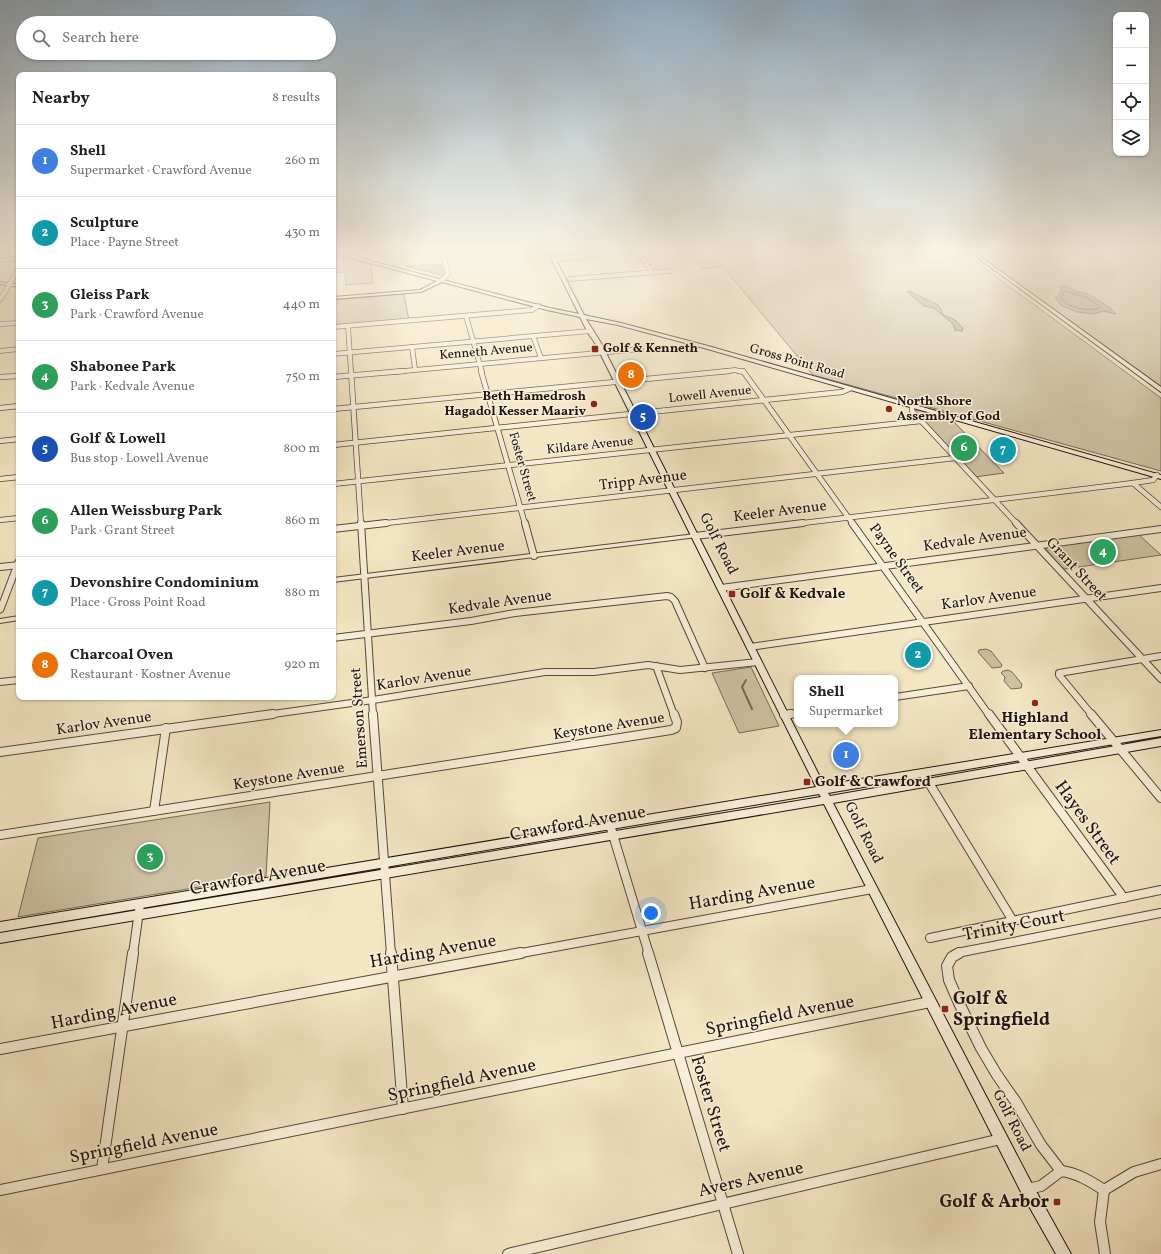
<!DOCTYPE html>
<meta charset="utf-8">
<style>
:root{--surface:#fff;--page:#f2f2f2;--text:#222;--muted:#767676;--line:#e0e0e0;--accent:#7c3aed}
body{margin:0;font-family:Vollkorn,serif;background:var(--page);color:var(--text)}
.controls{position:absolute;right:12px;top:12px;display:grid;overflow:hidden;border-radius:8px;box-shadow:0 1px 3px #0004}
.controls button{width:36px;height:36px;display:grid;place-items:center;padding:0;border:0;border-bottom:1px solid var(--line);background:var(--surface);color:var(--text);font:20px sans-serif}
.you{position:absolute;left:651px;top:913px;width:14px;height:14px;margin:-10px;border:3px solid #fff;border-radius:50%;background:#1a73e8;box-shadow:0 0 0 6px #1a73e833}
.badge{display:grid;place-items:center;width:26px;height:26px;border-radius:50%;background:var(--accent);color:#fff;font-size:13px;font-weight:700}
.pin{position:absolute;translate:-50% -50%;border:2px solid #fff;box-shadow:0 1px 4px #0006}
.popup{position:absolute;left:794px;top:675px;width:104px;height:52px;box-sizing:border-box;display:grid;place-content:center;border-radius:8px;background:var(--surface);filter:drop-shadow(0 1px 3px #0005);font-size:13px;white-space:nowrap;color:var(--muted)}
.popup b{font-size:15px;color:var(--text)}
.popup::after{content:'';position:absolute;left:50%;top:100%;margin-left:-8px;border:8px solid transparent;border-top-color:var(--surface)}
.list{margin:0;padding:0;list-style:none}
h2{display:flex;justify-content:space-between;align-items:center;height:52px;margin:0;padding:0 16px;font-size:17px}
h2 small{font-size:13px;font-weight:400;color:var(--muted)}
.list li{display:grid;grid-template-columns:26px 1fr auto;gap:12px;align-items:center;box-sizing:border-box;height:72px;padding:0 16px;border-top:1px solid var(--line)}
.list b{display:block;font-size:15px;white-space:nowrap}
.list p{margin:0;font-size:13px;white-space:nowrap;color:var(--muted)}
.list em{font-size:13px;font-style:normal;color:var(--muted)}
.icon{flex:none;width:22px;height:22px;fill:none;stroke:currentColor;stroke-width:2;stroke-linecap:round;stroke-linejoin:round}
.map{position:relative;flex:none;width:1161px;height:1254px;overflow:hidden}
.search{position:absolute;background:var(--surface);box-shadow:0 1px 3px #0004;left:16px;top:16px;width:320px;height:44px;display:flex;align-items:center;gap:10px;box-sizing:border-box;padding:0 14px;border-radius:22px;color:var(--muted);font-size:15px}
.panel{position:absolute;background:var(--surface);box-shadow:0 1px 3px #0004;left:16px;top:72px;width:320px;height:628px;border-radius:8px}
.map>svg:first-child{display:block}
</style>
<div class="map">
<svg width="1161" height="1254" viewBox="0 0 1161 1254">
<rect width="100%" height="100%" fill="#f4e7c3"/>
<filter id="stains"><feTurbulence type="fractalNoise" baseFrequency=".005" numOctaves="4"/><feColorMatrix values="0 0 0 0 .2 0 0 0 0 .09 0 0 0 0 .02 0 0 0 .5 -.17"/></filter>
<radialGradient id="worn" r=".72"><stop offset=".6" stop-color="#630" stop-opacity="0"/><stop offset="1" stop-color="#630" stop-opacity=".3"/></radialGradient>
<g fill="#d0c3a4" stroke="#786b5a">
<polygon points="685,250 960,250 1161,398 1161,471 813,375 723,267 701,269"/>
<polygon points="972,250 1161,250 1161,388"/>
<polygon points="333,253 371,265 373,283 346,285 345,272 333,273"/>
<polygon points="404,294 409,320 333,326 333,300"/>
<polygon points="913,410 918,410 951,419 1004,473 975,477"/>
<polygon points="1138,534 1161,555 1065,569 1061,567 1045,548"/>
<polygon points="986,649 991,651 1002,665 1001,667 992,668 978,652 979,650"/>
<polygon points="751,667 779,726 739,733 712,673"/>
<polygon points="1008,670 1012,672 1022,684 1021,688 1011,689 1004,681 1005,677 1001,673 1003,671"/>
<polygon points="270,802 266,876 18,917 38,838"/>
</g>
<g fill="#ac9f86" stroke="#746756">
<polygon points="441,264 444,276 406,266"/>
<polygon points="1061,286 1066,286 1076,291 1088,294 1109,307 1116,314 1103,311 1094,314 1077,312 1062,306 1055,298 1060,294"/>
<polygon points="909,291 938,305 942,311 942,314 955,320 963,328 962,331 955,330 953,324 934,308 924,306 907,292"/>
</g>
<g fill="none" stroke-linecap="round" stroke-linejoin="round">
<path stroke="#66594a" stroke-width="1" d="M 1065,291 L 1086,297 L 1099,306 L 1099,308 C 1087,312 1070,308 1061,299 Z"/>
<polyline stroke="#746756" stroke-width="2" points="746,680 742,687 752,709"/>
<g stroke="#54483c" stroke-width="5.5">
<g id="minor-far4">
<polyline points="338,253 343,250"/>
<polyline points="554,259 639,252 652,272"/>
<polyline points="0,260 19,259"/>
<polyline points="570,279 670,271"/>
<polyline points="442,280 448,274 443,254 444,250"/>
<polyline points="0,300 19,268"/>
<polyline points="466,316 482,372"/>
<polyline points="0,324 19,323"/>
<polyline points="348,326 351,372"/>
<polyline points="333,327 532,310 538,306"/>
<polyline points="533,336 541,358"/>
<polyline points="412,347 415,369"/>
<polyline points="0,351 19,349"/>
<polyline points="333,354 590,331"/>
<polyline points="393,372 641,349"/>
<polyline points="719,372 735,370 743,372"/>
</g>
</g>
<g stroke="#54483c" stroke-width="6">
<g id="minor-far3">
<polyline points="351,371 361,524"/>
<polyline points="481,371 525,524"/>
<polyline points="739,371 743,371 853,524"/>
<polyline points="0,377 19,376"/>
<polyline points="333,377 404,371"/>
<polyline points="912,406 912,411 1017,524"/>
<polyline points="0,408 19,406"/>
<polyline points="333,409 729,371"/>
<polyline points="0,441 19,439"/>
<polyline points="333,445 842,392 849,389"/>
<polyline points="0,479 19,477"/>
<polyline points="1133,483 1161,507"/>
<polyline points="333,484 921,421"/>
<polyline points="0,520 19,518"/>
<polyline points="378,524 955,458"/>
<polyline points="795,524 1133,483 1153,480 1157,475"/>
</g>
</g>
<g stroke="#54483c" stroke-width="8">
<g id="minor-far2">
<polyline points="361,523 373,715"/>
<polyline points="525,523 534,556"/>
<polyline points="852,523 989,715"/>
<polyline points="1016,523 1161,679"/>
<polyline points="333,529 386,523"/>
<polyline points="695,536 803,523"/>
<polyline points="0,567 19,565"/>
<polyline points="721,588 1161,529"/>
<polyline points="333,638 471,621 515,613 667,596 671,597 675,601 705,668"/>
<polyline points="750,647 1161,588"/>
<polyline points="656,666 674,715"/>
<polyline points="0,682 19,680"/>
<polyline points="895,697 969,686"/>
<polyline points="266,715 373,700 545,672 594,672 648,665 680,670 758,662"/>
<polyline points="785,715 797,713"/>
<polyline points="1092,715 1059,675 1059,673 1161,656"/>
</g>
</g>
<g stroke="#54483c" stroke-width="10">
<g id="minor-far1">
<polyline points="373,714 391,954"/>
<polyline points="989,714 1124,898"/>
<polyline points="1091,714 1161,798"/>
<polyline points="784,715 791,714"/>
<polyline points="0,752 273,714"/>
<polyline points="923,773 1013,921"/>
<polyline points="154,811 166,728"/>
<polyline points="610,825 649,954"/>
<polyline points="0,835 671,730 676,728 677,722 674,714"/>
<polyline points="930,938 1161,890"/>
<polyline points="133,954 140,904"/>
<polyline points="516,954 872,889"/>
<polyline points="957,954 962,952 1161,913"/>
</g>
</g>
<g stroke="#54483c" stroke-width="12">
<g id="minor">
<polyline points="391,953 403,1109"/>
<polyline points="648,953 738,1254"/>
<polyline points="959,953 952,957 947,966 949,980 959,1003 981,1048 997,1075 1016,1102 1041,1145 1061,1171"/>
<polyline points="0,1049 521,953"/>
<polyline points="102,1169 133,953"/>
<path d="M 1027,1189 L 1041,1186 L 1061,1171 C 1077,1173 1090,1181 1104,1190 L 1134,1172 L 1161,1164"/>
<polyline points="0,1190 930,1002"/>
<polyline points="1104,1190 1100,1222 1105,1254"/>
<polyline points="508,1254 1001,1139"/>
</g>
</g>
<g stroke="#54483c" stroke-width="2">
<g id="tertiary">
<polygon points="695,534 697,535 698,536 697,537 333,582 333,578"/>
<polygon points="19,558 19,569 3,611 0,613 0,602 16,560"/>
<polygon points="19,616 19,620 0,623 0,619"/>
</g>
</g>
<g stroke="#1f130f" stroke-width="2">
<g id="secondary">
<polygon points="547,250 551,250 584,315 621,323 708,346 1161,475 1161,479 704,348 618,325 586,319 601,343 824,785 1161,730 1161,736 828,793 830,796 1161,738 1161,746 833,803 1032,1184 1071,1254 1056,1254 1022,1194 824,804 0,943 0,933 821,797 819,794 0,932 0,922 816,787 595,343 588,333 580,317 547,310 442,282 421,292 333,299 333,297 420,290 437,281 333,253 333,251 550,308 579,314"/>
<polygon points="967,250 971,250 1161,387 1161,392"/>
<polygon points="0,282 19,285 19,287 0,284"/>
</g>
</g>
<use href="#minor-far4" stroke="#f8efd8" stroke-width="4"/>
<use href="#minor-far3" stroke="#f8efd8" stroke-width="4.5"/>
<use href="#minor-far2" stroke="#f8efd8" stroke-width="6"/>
<use href="#minor-far1" stroke="#f8efd8" stroke-width="8"/>
<use href="#minor" stroke="#f8efd8" stroke-width="10"/>
<use href="#tertiary" fill="#f8efd8" fill-rule="evenodd"/>
<use href="#secondary" fill="#f8efd8" fill-rule="evenodd"/>
</g>
<linearGradient id="sky" x2="0" y2="1"><stop stop-color="#90acc1"/><stop offset="0.59" stop-color="#faf4e4"/><stop offset="1" stop-color="#faf4e4" stop-opacity="0"/></linearGradient>
<rect width="1161" height="425" fill="url(#sky)"/>
<g fill="#8f2418" stroke="#f8efd8" stroke-width="1.5">
<rect x="591" y="345" width="8" height="8" rx="2"/>
<circle cx="594" cy="404" r="4"/>
<circle cx="889" cy="409" r="4"/>
<rect x="728" y="590" width="8" height="8" rx="2"/>
<circle cx="1035" cy="703" r="4"/>
<rect x="803" y="778" width="8" height="8" rx="2"/>
<rect x="941" y="1005" width="8" height="8" rx="2"/>
<rect x="1053" y="1198" width="8" height="8" rx="2"/>
</g>
<g text-anchor="middle" dominant-baseline="central" stroke-width="3" stroke-linejoin="round" paint-order="stroke">
<g font-size="13" font-weight="bold" fill="#1f130f" stroke="#f8efd8" text-anchor="start">
<text x="603" y="349">Golf &amp; Kenneth</text>
<text x="586" y="397" text-anchor="end">Beth Hamedrosh<tspan x="586" dy="15">Hagadol Kesser Maariv</tspan></text>
<text x="897" y="402">North Shore<tspan x="897" dy="15">Assembly of God</tspan></text>
</g>
<g font-size="13" fill="#1f130f" stroke="#f8efd8">
<text transform="translate(486 352) rotate(-5)">Kenneth Avenue</text>
<text transform="translate(797 362) rotate(16)">Gross Point Road</text>
<text transform="translate(710 395) rotate(-6)">Lowell Avenue</text>
<text transform="translate(590 446) rotate(-6)">Kildare Avenue</text>
<text transform="translate(522 467) rotate(74)">Foster Street</text>
</g>
<g font-size="15" fill="#1f130f" stroke="#f8efd8">
<text transform="translate(643 481) rotate(-7)">Tripp Avenue</text>
<text transform="translate(780 512) rotate(-7)">Keeler Avenue</text>
<text transform="translate(975 540) rotate(-8)">Kedvale Avenue</text>
<text transform="translate(718 544) rotate(63)">Golf Road</text>
<text transform="translate(458 552) rotate(-7)">Keeler Avenue</text>
<text transform="translate(896 559) rotate(54)">Payne Street</text>
<text transform="translate(1076 570) rotate(47)">Grant Street</text>
<text transform="translate(989 599) rotate(-8)">Karlov Avenue</text>
<text transform="translate(500 603) rotate(-8)">Kedvale Avenue</text>
<text transform="translate(424 679) rotate(-9)">Karlov Avenue</text>
<text transform="translate(360 718) rotate(-94)">Emerson Street</text>
<text transform="translate(104 724) rotate(-8)">Karlov Avenue</text>
<text transform="translate(609 727) rotate(-9)">Keystone Avenue</text>
<text transform="translate(289 777) rotate(-9)">Keystone Avenue</text>
<text transform="translate(863 833) rotate(63)">Golf Road</text>
<text transform="translate(1011 1121) rotate(63)">Golf Road</text>
</g>
<g font-size="15" font-weight="bold" fill="#1f130f" stroke="#f8efd8" text-anchor="start">
<text x="740" y="594">Golf &amp; Kedvale</text>
<text x="1035" y="718" text-anchor="middle">Highland<tspan x="1035" dy="17">Elementary School</tspan></text>
<text x="815" y="782">Golf &amp; Crawford</text>
</g>
<g font-size="18" fill="#1f130f" stroke="#f8efd8">
<text transform="translate(1087 823) rotate(54)">Hayes Street</text>
<text transform="translate(578 824) rotate(-10)">Crawford Avenue</text>
<text transform="translate(258 878) rotate(-10)">Crawford Avenue</text>
<text transform="translate(752 894) rotate(-10)">Harding Avenue</text>
<text transform="translate(1014 926) rotate(-11)">Trinity Court</text>
<text transform="translate(433 952) rotate(-10)">Harding Avenue</text>
<text transform="translate(114 1012) rotate(-11)">Harding Avenue</text>
<text transform="translate(780 1016) rotate(-11)">Springfield Avenue</text>
<text transform="translate(462 1081) rotate(-12)">Springfield Avenue</text>
<text transform="translate(710 1104) rotate(73)">Foster Street</text>
<text transform="translate(144 1144) rotate(-11)">Springfield Avenue</text>
<text transform="translate(751 1180) rotate(-13)">Avers Avenue</text>
</g>
<g font-size="18" font-weight="bold" fill="#1f130f" stroke="#f8efd8" text-anchor="start">
<text x="953" y="999">Golf &amp;<tspan x="953" dy="21">Springfield</tspan></text>
<text x="1049" y="1202" text-anchor="end">Golf &amp; Arbor</text>
</g>
</g>
<rect width="100%" height="100%" filter="url(#stains)"/>
<rect width="100%" height="100%" fill="url(#worn)"/>
</svg>
<div class="controls">
<button>+</button>
<button>−</button>
<button><svg class="icon" aria-label="locate" viewBox="0 0 24 24"><circle cx="12" cy="12" r="6"/><path d="M12 2v4M12 18v4M2 12h4M18 12h4"/></svg></button>
<button><svg class="icon" aria-label="layers" viewBox="0 0 24 24"><path d="M12 4l9 5-9 5-9-5zM3 14l9 5 9-5"/></svg></button>
</div>
<div class="you"></div>
<div class="pin badge" style="left:846px;top:755px;background:#3f7fe0">1</div>
<div class="popup"><b>Shell</b>Supermarket</div>
<div class="pin badge" style="left:918px;top:655px;background:#0f9aa8">2</div>
<div class="pin badge" style="left:150px;top:857px;background:#2e9e5b">3</div>
<div class="pin badge" style="left:1103px;top:552px;background:#2e9e5b">4</div>
<div class="pin badge" style="left:643px;top:417px;background:#1a4fb4">5</div>
<div class="pin badge" style="left:964px;top:448px;background:#2e9e5b">6</div>
<div class="pin badge" style="left:1003px;top:450px;background:#0f9aa8">7</div>
<div class="pin badge" style="left:631px;top:375px;background:#e8710a">8</div>
<div class="search"><svg class="icon" aria-label="search" viewBox="0 0 24 24"><circle cx="10" cy="10" r="6"/><path d="M15 15l6 6"/></svg>Search here</div>
<section class="panel">
<h2>Nearby<small>8 results</small></h2>
<ul class="list">
<li><span class="badge" style="background:#3f7fe0">1</span><div><b>Shell</b><p>Supermarket · Crawford Avenue</p></div><em>260 m</em></li>
<li><span class="badge" style="background:#0f9aa8">2</span><div><b>Sculpture</b><p>Place · Payne Street</p></div><em>430 m</em></li>
<li><span class="badge" style="background:#2e9e5b">3</span><div><b>Gleiss Park</b><p>Park · Crawford Avenue</p></div><em>440 m</em></li>
<li><span class="badge" style="background:#2e9e5b">4</span><div><b>Shabonee Park</b><p>Park · Kedvale Avenue</p></div><em>750 m</em></li>
<li><span class="badge" style="background:#1a4fb4">5</span><div><b>Golf &amp; Lowell</b><p>Bus stop · Lowell Avenue</p></div><em>800 m</em></li>
<li><span class="badge" style="background:#2e9e5b">6</span><div><b>Allen Weissburg Park</b><p>Park · Grant Street</p></div><em>860 m</em></li>
<li><span class="badge" style="background:#0f9aa8">7</span><div><b>Devonshire Condominium</b><p>Place · Gross Point Road</p></div><em>880 m</em></li>
<li><span class="badge" style="background:#e8710a">8</span><div><b>Charcoal Oven</b><p>Restaurant · Kostner Avenue</p></div><em>920 m</em></li>
</ul>
</section>
</div>
